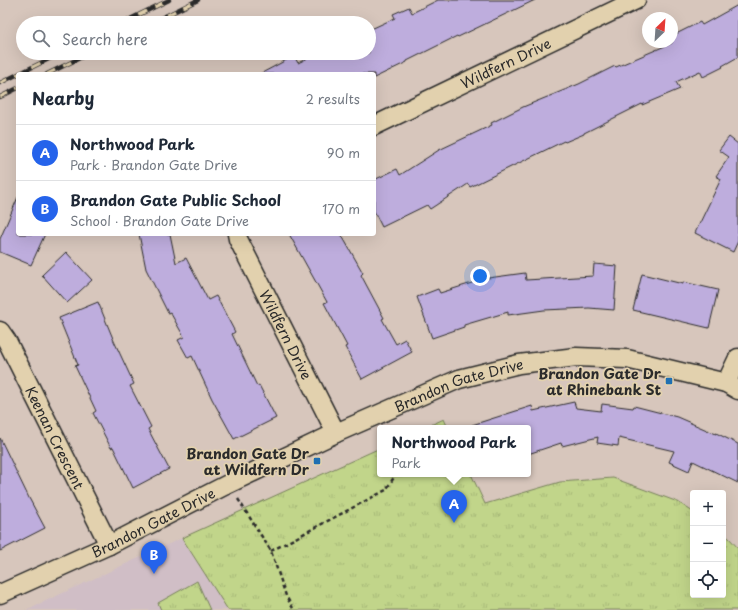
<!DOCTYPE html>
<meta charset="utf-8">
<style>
:root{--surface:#fff;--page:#f6f6f7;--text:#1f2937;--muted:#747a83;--line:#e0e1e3;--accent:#2563eb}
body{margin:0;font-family:"Playpen Sans",sans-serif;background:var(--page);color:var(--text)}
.controls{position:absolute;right:12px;bottom:12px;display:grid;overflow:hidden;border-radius:4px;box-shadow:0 4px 16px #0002}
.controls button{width:36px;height:36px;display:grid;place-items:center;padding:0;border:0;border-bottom:1px solid var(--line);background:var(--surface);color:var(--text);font:20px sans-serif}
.compass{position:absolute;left:642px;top:12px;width:36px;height:36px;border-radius:50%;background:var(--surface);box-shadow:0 4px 16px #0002;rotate:25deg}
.you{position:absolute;left:480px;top:276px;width:14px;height:14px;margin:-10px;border:3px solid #fff;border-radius:50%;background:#1a73e8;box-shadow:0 0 0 6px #1a73e833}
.badge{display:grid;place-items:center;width:26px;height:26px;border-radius:50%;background:var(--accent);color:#fff;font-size:13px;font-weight:700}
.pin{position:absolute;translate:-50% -33px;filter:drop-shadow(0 1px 2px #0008)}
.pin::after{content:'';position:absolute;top:21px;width:14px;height:12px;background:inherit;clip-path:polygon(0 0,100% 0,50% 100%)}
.popup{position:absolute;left:377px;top:425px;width:154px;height:52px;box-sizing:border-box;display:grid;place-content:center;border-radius:4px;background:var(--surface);filter:drop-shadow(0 1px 3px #0005);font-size:13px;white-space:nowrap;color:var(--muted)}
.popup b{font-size:15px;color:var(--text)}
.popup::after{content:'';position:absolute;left:50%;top:100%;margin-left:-8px;border:8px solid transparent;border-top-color:var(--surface)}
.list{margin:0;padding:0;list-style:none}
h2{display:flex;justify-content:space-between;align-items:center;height:52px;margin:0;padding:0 16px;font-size:17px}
h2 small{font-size:13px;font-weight:400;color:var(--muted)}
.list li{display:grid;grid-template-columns:26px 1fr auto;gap:12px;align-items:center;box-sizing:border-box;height:56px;padding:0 16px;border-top:1px solid var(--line)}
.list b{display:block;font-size:15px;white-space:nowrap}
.list p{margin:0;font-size:13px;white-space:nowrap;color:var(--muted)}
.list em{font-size:13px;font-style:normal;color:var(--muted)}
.icon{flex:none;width:22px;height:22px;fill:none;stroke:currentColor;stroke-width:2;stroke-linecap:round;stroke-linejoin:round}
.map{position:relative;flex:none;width:738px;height:610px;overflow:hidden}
.search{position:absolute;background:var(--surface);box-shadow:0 4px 16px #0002;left:16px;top:16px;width:360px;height:44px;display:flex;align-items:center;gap:10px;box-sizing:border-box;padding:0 14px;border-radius:22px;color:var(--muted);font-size:15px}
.panel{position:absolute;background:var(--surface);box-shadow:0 4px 16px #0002;left:16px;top:72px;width:360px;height:164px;border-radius:4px}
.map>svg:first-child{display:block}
</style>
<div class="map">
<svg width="738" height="610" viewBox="0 0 738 610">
<defs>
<pattern id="park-tufts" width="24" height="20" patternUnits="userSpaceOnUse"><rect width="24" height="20" fill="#c1d58a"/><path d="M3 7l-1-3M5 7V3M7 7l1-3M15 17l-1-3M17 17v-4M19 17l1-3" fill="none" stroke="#a6b777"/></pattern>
</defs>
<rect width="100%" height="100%" fill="#d7c6bc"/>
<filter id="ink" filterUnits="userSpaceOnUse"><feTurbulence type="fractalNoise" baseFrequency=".025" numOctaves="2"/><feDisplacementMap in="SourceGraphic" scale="8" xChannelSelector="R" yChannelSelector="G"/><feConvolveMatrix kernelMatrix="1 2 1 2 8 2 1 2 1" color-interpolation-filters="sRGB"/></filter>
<g filter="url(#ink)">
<polygon fill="#d0bec6" points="182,538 228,610 26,610"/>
<g fill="url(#park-tufts)" stroke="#76805a">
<polygon points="444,419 448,428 424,428"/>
<polygon points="380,448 380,474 471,474 485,504 560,482 613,478 678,502 693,512 693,595 723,595 723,534 729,538 738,548 738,610 228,610 182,538"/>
<polygon points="197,581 210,610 161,610 158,603"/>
</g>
<g fill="#beaddd" stroke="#2b2b2b">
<polygon points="438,0 535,0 458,37 457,36 407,61 407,62 374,78 374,74 260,74 294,56 298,63 318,53 369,53 369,30 395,18 393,14 409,7 412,13"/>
<polygon points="738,5 738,57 722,66 723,67 703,77 700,71 676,82 680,89 642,105 642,104 584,133 584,134 565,142 564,141 470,187 468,184 430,209 427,205 382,227 374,211 374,180 397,169 400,175 439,150 492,125 491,123 523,107 579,84 615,66 616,67 672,43 672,36 700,22 702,25"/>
<polygon points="729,137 738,144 738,241 733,252 695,233 721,179 716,176 729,157 719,150"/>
<polygon points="18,197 18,234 45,234 31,265 0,252 0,239"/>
<polygon points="139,234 170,234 176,263 186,258 208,300 216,296 235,332 232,334 257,386 259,385 276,418 234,439 212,399 192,356 188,358 178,340 184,337 170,312 168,313 146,269"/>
<polygon points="289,234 341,234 363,273 361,275 384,318 382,319 396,344 405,339 412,352 362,379 345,347 347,346 324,303 327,302"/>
<polygon points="66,252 92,280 67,303 42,275"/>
<polygon points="594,264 617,266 614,310 589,308 544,310 508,315 508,312 464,325 464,327 432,338 417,297 438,289 440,293 488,278 525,273 526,280 593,276"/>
<polygon points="642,274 683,284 683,282 718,290 709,328 633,310"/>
<polygon points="98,302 114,341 134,384 130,386 151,427 148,429 169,469 133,488 113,447 111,448 93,413 96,411 75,366 78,365 59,318"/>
<polygon points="574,402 576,408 601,411 602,404 633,408 634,406 677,417 716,434 716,433 738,444 738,483 693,461 689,471 669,462 674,451 619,438 618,446 597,443 598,437 562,446 561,443 528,454 528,428 472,428 472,425 532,406 533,411"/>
<polygon points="0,438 29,498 45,528 0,551"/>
</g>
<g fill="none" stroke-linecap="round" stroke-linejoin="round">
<g stroke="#2b2b2b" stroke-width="21">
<g id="street">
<path id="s1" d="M 374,126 L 636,0"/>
<path id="s2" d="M 237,234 L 238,239 L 336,433"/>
<path id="s3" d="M 0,331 L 7,341 L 109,545"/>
<polyline points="726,383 738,358"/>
<path id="s4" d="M 0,594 L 109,545 L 228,484 L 336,433 L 459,379 L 519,364 L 576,357 L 627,359 L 726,383 L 738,390"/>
</g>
</g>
<g stroke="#2b2b2b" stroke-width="2.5" stroke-dasharray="4 3" stroke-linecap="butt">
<polyline points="238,499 271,551 286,596 294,610"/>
<polyline points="271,551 386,490 396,474"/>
</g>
<use href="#street" stroke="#e2d1ae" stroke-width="18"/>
<g stroke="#2b2b2b" stroke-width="4.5">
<g id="rail">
<polyline points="122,23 169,0"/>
<polyline points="151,23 198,0"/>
<polyline points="47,74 90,53"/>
<polyline points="0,83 61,53"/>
<polyline points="0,97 18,88"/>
</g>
</g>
<use href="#rail" stroke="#e2d1ae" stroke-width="3" stroke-dasharray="9" stroke-linecap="butt"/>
</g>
</g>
<g fill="#1f6fb2" stroke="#e2d1ae" stroke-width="1.5">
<rect x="665" y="377" width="8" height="8" rx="2"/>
<rect x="313" y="457" width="8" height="8" rx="2"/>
</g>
<g text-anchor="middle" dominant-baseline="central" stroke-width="3.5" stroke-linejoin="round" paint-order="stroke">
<g font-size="14" fill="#2b2b2b" stroke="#e2d1ae">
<text stroke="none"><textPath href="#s1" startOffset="146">Wildfern Drive</textPath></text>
<text stroke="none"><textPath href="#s2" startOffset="112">Wildfern Drive</textPath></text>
<text stroke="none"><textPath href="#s4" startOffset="505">Brandon Gate Drive</textPath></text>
<text stroke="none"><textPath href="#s3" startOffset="120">Keenan Crescent</textPath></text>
<text stroke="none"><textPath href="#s4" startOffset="169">Brandon Gate Drive</textPath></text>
</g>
<g font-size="14" font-weight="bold" fill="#2b2b2b" stroke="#e2d1ae" text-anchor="end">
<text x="661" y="373">Brandon Gate Dr<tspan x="661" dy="16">at Rhinebank St</tspan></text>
<text x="309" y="453">Brandon Gate Dr<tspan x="309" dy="16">at Wildfern Dr</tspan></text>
</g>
</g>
</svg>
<div class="controls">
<button>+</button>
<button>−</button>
<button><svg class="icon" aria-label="locate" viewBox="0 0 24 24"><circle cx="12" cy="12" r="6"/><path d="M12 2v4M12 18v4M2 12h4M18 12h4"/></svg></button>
</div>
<svg class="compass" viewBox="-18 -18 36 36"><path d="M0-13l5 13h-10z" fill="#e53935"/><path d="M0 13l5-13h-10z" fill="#747a83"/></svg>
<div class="you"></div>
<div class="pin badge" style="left:454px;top:523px">A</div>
<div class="popup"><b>Northwood Park</b>Park</div>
<div class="pin badge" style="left:154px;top:574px">B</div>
<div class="search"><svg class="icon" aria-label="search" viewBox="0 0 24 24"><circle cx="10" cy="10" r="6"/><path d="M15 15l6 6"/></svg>Search here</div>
<section class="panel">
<h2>Nearby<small>2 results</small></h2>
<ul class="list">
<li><span class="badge">A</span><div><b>Northwood Park</b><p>Park · Brandon Gate Drive</p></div><em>90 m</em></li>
<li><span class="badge">B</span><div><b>Brandon Gate Public School</b><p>School · Brandon Gate Drive</p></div><em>170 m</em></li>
</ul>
</section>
</div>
